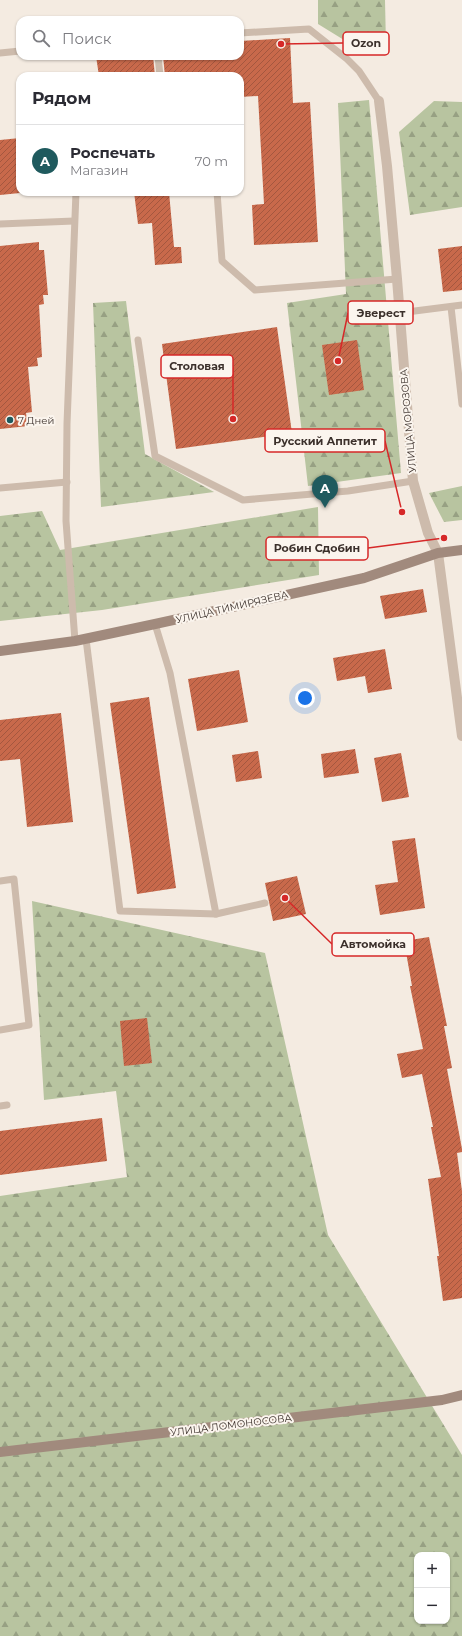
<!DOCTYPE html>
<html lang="ru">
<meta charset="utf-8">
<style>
:root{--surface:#fff;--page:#f2f2f3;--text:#2b2b33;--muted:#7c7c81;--line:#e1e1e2;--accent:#1f5a5e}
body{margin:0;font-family:Montserrat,sans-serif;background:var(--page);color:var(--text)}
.controls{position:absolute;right:12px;bottom:12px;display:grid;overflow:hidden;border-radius:8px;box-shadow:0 1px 3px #0004}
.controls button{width:36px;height:36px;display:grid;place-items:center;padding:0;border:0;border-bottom:1px solid var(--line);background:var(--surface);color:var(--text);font:20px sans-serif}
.you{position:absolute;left:305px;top:698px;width:14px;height:14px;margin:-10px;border:3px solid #fff;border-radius:50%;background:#1a73e8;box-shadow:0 0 0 6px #1a73e833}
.badge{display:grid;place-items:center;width:26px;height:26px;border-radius:50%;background:var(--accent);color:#fff;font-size:13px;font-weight:700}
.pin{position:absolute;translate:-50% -33px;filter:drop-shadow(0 1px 2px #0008)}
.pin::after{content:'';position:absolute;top:21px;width:14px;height:12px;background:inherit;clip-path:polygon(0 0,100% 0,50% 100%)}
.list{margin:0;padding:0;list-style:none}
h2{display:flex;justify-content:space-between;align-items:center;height:52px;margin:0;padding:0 16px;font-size:17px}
h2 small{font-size:13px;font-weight:400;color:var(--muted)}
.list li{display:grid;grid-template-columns:26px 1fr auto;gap:12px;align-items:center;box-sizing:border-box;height:72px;padding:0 16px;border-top:1px solid var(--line)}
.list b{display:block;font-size:15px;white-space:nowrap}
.list p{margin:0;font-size:13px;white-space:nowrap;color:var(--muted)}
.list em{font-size:13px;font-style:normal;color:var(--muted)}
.icon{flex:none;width:22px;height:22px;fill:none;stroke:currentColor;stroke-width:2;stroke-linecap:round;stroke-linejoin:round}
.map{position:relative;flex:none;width:462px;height:1636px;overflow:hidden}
.search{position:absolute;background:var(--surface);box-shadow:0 1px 3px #0004;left:16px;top:16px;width:228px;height:44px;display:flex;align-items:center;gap:10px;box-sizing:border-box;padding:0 14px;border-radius:12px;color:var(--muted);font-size:15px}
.panel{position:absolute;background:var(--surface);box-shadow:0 1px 3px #0004;left:16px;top:72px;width:228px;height:124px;border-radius:12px}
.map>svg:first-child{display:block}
</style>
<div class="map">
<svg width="462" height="1636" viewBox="0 0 462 1636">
<defs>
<pattern id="forest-firs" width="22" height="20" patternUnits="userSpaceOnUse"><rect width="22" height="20" fill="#b8c4a0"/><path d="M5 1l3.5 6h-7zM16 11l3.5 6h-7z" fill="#97a083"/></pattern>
<pattern id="building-hatch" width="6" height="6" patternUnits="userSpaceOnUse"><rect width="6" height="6" fill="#c8694b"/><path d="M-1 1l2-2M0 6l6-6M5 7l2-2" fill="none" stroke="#a4573f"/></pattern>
</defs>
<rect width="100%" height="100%" fill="#f4ebe1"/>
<g fill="url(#forest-firs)" fill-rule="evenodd">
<polygon points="318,0 385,0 386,46 357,48 318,24"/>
<polygon points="369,100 401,473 308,486 287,303 346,294 338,103"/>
<polygon points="434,101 462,102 462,207 410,215 399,132"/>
<polygon points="126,301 145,454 214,492 101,507 93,303"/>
<polygon points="462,486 462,520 444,522 429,493"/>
<polygon points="318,507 319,575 102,610 0,621 0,516 42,511 60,550"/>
<path d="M 32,901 L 265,953 L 328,1235 L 462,1455 L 462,1636 L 0,1636 L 0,1196 L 127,1177 L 116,1091 L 44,1100 ZM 417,1555 L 447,1555 L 447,1621 L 417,1621 Z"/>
</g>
<g fill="url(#building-hatch)">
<polygon points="290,38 293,103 310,102 318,242 254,245 252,205 264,204 258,96 240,97 240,76 165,76 163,56 240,56 240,41"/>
<polygon points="96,56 153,56 155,76 99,76"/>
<polygon points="20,138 20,193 0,195 0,140"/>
<polygon points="134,192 169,192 174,247 181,247 182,263 155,265 152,223 138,224"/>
<polygon points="39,242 39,250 44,250 48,295 43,295 44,304 39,305 42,357 37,358 38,366 28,367 32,412 26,413 28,426 0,429 0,246"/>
<polygon points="462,246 462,290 443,292 438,249"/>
<polygon points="277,327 292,433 176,449 162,344"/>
<polygon points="357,340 364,390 329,395 322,345"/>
<polygon points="423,589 427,612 385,619 380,596"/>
<polygon points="385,649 392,689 368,693 365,676 337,681 333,658"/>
<polygon points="239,670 248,722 197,731 188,679"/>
<polygon points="149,697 176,888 137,894 110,703"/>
<polygon points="61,713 73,822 27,827 20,759 0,761 0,720"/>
<polygon points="355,749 359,773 324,778 321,754"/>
<polygon points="258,751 262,778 236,782 232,755"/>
<polygon points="401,753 409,797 382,802 374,758"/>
<polygon points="415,838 425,908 380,915 375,885 398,882 392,841"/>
<polygon points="297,876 306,914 273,921 265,883"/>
<polygon points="429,937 447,1026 444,1026 452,1068 447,1069 462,1149 462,1152 457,1153 462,1191 462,1298 443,1301 437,1256 439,1256 428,1179 441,1177 431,1127 433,1127 422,1074 402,1078 397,1054 423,1049 410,986 412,986 404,941"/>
<polygon points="147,1018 152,1063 124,1066 120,1021"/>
<polygon points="102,1118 107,1161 0,1175 0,1131"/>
</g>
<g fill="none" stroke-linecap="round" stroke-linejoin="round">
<g stroke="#cdbbac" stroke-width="7">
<polyline points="240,33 309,29 347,59 359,71 379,101"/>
<polyline points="0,53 20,51"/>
<polyline points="158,56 160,76"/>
<polyline points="217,192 222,261 255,290 397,279"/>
<polyline points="0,224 74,221"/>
<polyline points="451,307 462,404"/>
<polyline points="399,313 462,305"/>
<polyline points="138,340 155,456 243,500 348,491 413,481"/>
<polyline points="0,488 67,482"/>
<polyline points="155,624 170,673 216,914 265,903"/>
<polyline points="86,639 120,911 216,914"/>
<polyline points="75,641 66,521 67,424 76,192"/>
<polyline points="0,881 14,879 29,1025 0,1030"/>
<polyline points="0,1106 7,1105"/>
</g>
<polyline stroke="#cdbbac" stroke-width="10" points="379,101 387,166 397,279 413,481 428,533 438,553 462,736"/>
<g stroke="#a18a7d" stroke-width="10">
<polyline points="0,651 75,641 155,624 364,578 438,553 462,550"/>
<polyline points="0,1452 442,1400 462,1395"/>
</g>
</g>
<circle fill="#1f5a5e" stroke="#fbf5ee" stroke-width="1.5" cx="10" cy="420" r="4"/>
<g text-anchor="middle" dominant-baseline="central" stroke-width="4" stroke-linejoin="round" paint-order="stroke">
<g font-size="10" fill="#3b302b" stroke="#fbf5ee" text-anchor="start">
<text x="18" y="420">7 Дней</text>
</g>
<g font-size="10" fill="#3b302b" stroke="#fbf5ee">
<text transform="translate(408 421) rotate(-95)">УЛИЦА МОРОЗОВА</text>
<text transform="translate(232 607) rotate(-13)">УЛИЦА ТИМИРЯЗЕВА</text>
<text transform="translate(231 1425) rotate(-7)">УЛИЦА ЛОМОНОСОВА</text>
</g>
</g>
<path fill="none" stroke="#d62828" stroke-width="1.5" d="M281 44L343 43M338 361L348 313M233 419L233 367M402 512L385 441M444 538L368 548M285 898L332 944"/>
<g fill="#d62828" stroke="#fbf5ee" stroke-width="1.5">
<circle cx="281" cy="44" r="4"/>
<circle cx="338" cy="361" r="4"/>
<circle cx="233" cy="419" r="4"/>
<circle cx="402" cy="512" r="4"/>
<circle cx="444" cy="538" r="4"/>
<circle cx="285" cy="898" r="4"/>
</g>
<g fill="#fbf5ee" stroke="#d62828" stroke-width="1.5">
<rect x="343" y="32" width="46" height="23" rx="4"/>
<rect x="348" y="301" width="65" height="23" rx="4"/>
<rect x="161" y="355" width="72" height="23" rx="4"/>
<rect x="265" y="429" width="120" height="23" rx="4"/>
<rect x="266" y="537" width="102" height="23" rx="4"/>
<rect x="332" y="933" width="82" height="23" rx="4"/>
</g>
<g font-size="11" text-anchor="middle" font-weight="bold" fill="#3b302b">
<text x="366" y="47">Ozon</text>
<text x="381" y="317">Эверест</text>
<text x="197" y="370">Столовая</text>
<text x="325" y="445">Русский Аппетит</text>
<text x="317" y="552">Робин Сдобин</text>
<text x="373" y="948">Автомойка</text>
</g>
</svg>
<div class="controls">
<button>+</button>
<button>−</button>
</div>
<div class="you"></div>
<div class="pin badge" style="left:325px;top:508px">A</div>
<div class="search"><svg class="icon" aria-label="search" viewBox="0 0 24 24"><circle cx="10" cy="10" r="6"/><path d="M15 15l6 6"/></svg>Поиск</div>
<section class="panel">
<h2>Рядом<small></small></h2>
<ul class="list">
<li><span class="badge">A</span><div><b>Роспечать</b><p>Магазин</p></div><em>70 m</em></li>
</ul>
</section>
</div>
